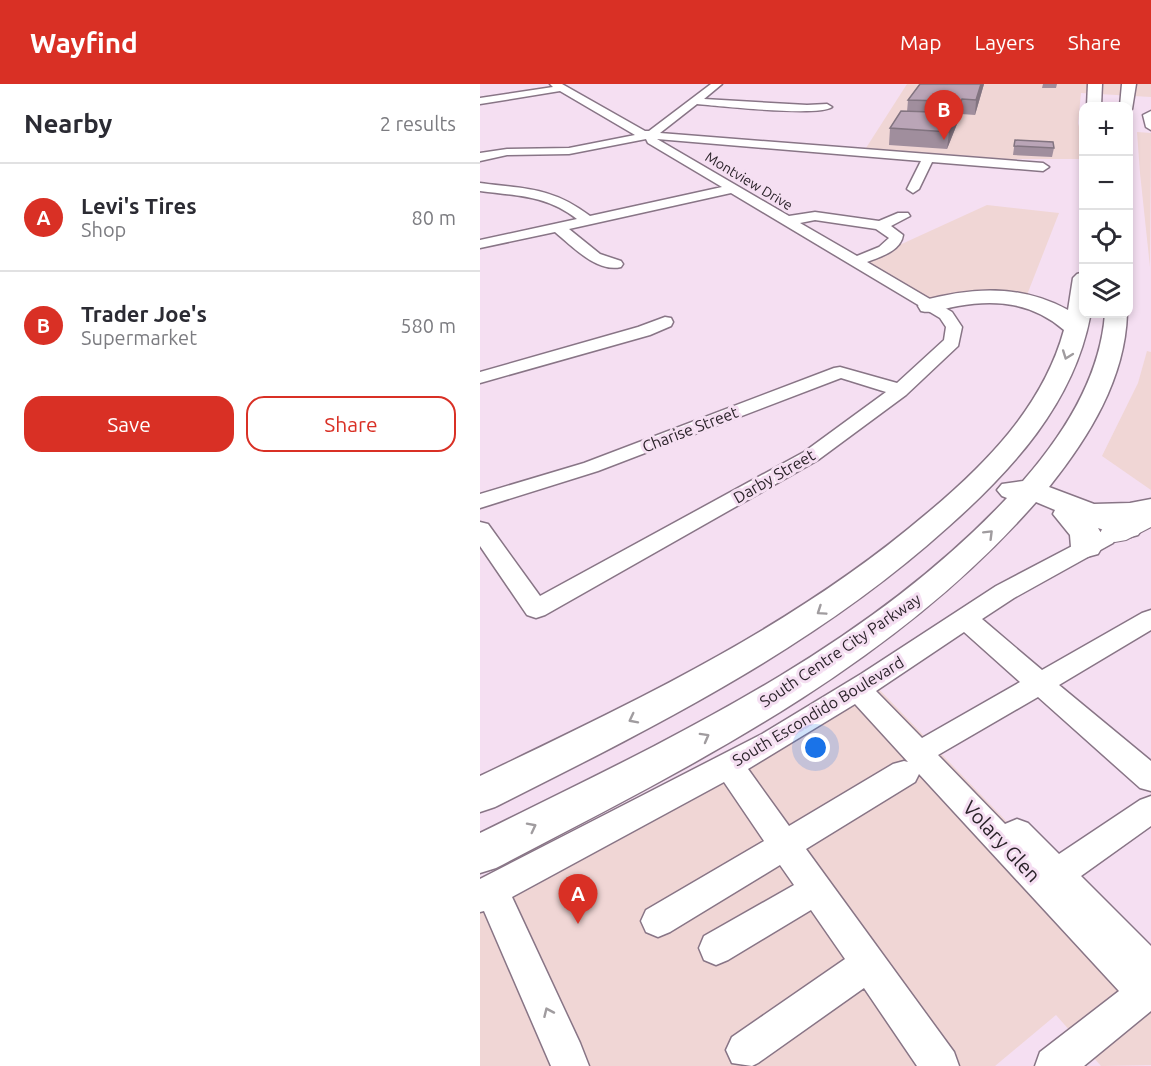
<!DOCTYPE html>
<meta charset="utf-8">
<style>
:root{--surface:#fff;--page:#f2f2f3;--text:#2b2b33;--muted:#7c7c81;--line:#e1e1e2;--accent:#d93025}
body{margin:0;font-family:Ubuntu,sans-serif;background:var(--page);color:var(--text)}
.controls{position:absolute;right:18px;top:18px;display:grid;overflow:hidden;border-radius:12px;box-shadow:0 3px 9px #0003}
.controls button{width:54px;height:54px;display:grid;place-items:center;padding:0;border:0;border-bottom:2px solid var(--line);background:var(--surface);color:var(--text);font:30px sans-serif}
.you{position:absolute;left:336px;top:664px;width:21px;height:21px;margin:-15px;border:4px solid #fff;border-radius:50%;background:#1a73e8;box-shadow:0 0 0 9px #1a73e833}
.badge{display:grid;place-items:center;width:39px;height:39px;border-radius:50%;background:var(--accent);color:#fff;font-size:20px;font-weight:700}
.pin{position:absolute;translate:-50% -50px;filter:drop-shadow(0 2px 3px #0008)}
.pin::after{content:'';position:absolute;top:32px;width:21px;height:18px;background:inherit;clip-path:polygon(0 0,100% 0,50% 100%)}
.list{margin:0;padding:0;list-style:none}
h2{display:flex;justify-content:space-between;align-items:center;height:78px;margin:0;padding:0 24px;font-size:26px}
h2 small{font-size:20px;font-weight:400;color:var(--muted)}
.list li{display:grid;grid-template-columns:39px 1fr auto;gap:18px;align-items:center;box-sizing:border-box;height:108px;padding:0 24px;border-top:2px solid var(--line)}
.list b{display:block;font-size:22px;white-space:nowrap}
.list p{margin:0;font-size:20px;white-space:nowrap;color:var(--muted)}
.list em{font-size:20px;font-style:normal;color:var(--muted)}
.actions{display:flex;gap:12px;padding:18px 24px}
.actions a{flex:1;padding:14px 0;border:2px solid var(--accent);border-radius:18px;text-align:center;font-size:21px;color:var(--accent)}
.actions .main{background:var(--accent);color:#fff}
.icon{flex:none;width:33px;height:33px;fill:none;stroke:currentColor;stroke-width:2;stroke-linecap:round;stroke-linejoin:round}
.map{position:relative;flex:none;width:671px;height:982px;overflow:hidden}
header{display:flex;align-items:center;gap:36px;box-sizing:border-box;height:84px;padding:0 30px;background:var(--accent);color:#fff}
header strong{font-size:28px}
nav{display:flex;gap:33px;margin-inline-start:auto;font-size:21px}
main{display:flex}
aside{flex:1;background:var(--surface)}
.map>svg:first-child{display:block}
</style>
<header>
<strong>Wayfind</strong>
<nav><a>Map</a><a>Layers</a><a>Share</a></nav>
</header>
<main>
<aside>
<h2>Nearby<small>2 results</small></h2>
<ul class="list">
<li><span class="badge">A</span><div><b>Levi's Tires</b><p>Shop</p></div><em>80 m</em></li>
<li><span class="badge">B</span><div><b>Trader Joe's</b><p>Supermarket</p></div><em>580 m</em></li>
</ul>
<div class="actions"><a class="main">Save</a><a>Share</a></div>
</aside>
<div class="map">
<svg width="671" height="982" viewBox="0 0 671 982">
<rect width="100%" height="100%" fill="#f5dff2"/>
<g fill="#f0d6d5">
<polygon points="427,0 671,0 671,13 601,9 598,39 602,54 601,75 529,75 386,64"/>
<polygon points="657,48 671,49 670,183 660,89"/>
<polygon points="507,121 579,129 545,216 449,222 378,180"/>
<polygon points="667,267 671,268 671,406 622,372 658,299"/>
<polygon points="391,597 671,887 671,981 621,982 576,931 515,982 0,982 0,813"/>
</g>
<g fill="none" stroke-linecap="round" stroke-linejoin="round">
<g stroke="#887586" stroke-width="3">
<g id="minor">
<path d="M 70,0 L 82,0 L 165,47 L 169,47 L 231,0 L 242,0 L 224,15 L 327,21 L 347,20 L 352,23 C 339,33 239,22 217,20 L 180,49 L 563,79 L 569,83 L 563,87 L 452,78 L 439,105 L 433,109 L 427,105 L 441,77 L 177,55 L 309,132 L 335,128 L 399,137 L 418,129 L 428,129 L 430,132 L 411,142 L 423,151 C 421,167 400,173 387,178 L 472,228 L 482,243 L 478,262 L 426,311 L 338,376 L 65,531 L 56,534 L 47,531 L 0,462 L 0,438 L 8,440 L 60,512 L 324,368 L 406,308 L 361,294 L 118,387 L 0,424 L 0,410 L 104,379 L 354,284 L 360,283 L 417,299 L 464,256 L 466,243 L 460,234 L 251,109 L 89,145 L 120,170 L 141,177 L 143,180 L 141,183 C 117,189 92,162 75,148 L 0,164 L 0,156 L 97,135 C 66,111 37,112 0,107 L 0,99 C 45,105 72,103 110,132 L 242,103 L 168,59 L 166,55 L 89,70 L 27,71 L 0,77 L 0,69 L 27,65 L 89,64 L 155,51 L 80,7 L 0,20 L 0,14 L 73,3 ZM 335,136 L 396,145 L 409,154 L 399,163 L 377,172 L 320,139 Z"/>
<polygon points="671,27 671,46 666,43 663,31"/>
<polygon points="185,233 191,234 193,238 191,242 170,251 0,299 0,288 158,243"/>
<path d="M 625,447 L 633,449 L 636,454 L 633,459 L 534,514 L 502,535 L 562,586 L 662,529 L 671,526 L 671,546 L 579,601 L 671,677 L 671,707 L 660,704 L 558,613 L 458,671 L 525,740 L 537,735 L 548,739 L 579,770 L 660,716 L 671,712 L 671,742 L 601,792 L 671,862 L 671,927 L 604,982 L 555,982 L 560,968 L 639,907 L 439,690 L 435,698 L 326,765 L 474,968 L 479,982 L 437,982 L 384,904 L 278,979 L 272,982 L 252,979 L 246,966 L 252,953 L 365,875 L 331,826 L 248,876 L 236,881 L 224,876 L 219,864 L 224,852 L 314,801 L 300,781 L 190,848 L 178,853 L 166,848 L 161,837 L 166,826 L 284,757 L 244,698 L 32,813 L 100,959 L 109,982 L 71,982 L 4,827 L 0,828 L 0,795 L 282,650 L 381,590 L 516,502 L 617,449 ZM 484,548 L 540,598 L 442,654 L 396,607 ZM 375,620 L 428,678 L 424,677 L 413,680 L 309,742 L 268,685 Z"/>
</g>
</g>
<g stroke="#887586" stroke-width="2">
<polygon id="major" points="671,423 671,443 646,456 635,458 624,456 620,449 624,442"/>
</g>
<g stroke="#887586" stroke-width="3">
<g id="highway">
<polygon points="608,0 622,0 621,22 607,22"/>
<polygon points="642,0 656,0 652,25 640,22"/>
<path d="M 604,188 L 604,230 L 610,230 L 610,233 C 593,320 532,386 468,443 C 334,564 174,643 15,723 L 0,728 L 0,692 C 156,617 312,544 445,431 C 505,381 563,323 584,246 C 553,219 517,215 478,222 C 465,224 454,230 441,227 L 438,222 L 441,217 C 492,203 540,200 588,226 L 593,194 L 597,190 Z"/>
<path d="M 625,230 L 647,230 C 645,295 609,353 569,403 L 614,420 L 650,419 L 671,415 L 671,433 L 655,436 L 663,444 L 658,451 L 647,454 L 618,444 C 624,453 624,461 618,470 L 607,473 L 596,470 L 591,463 L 590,451 L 573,430 L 575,426 L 556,418 C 410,585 209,683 16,784 L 0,789 L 0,749 C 186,657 383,567 527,414 L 522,412 L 517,406 L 522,400 L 543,397 C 584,350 620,294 625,230 Z"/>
</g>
</g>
<use href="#minor" fill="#fff" fill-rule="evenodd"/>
<use href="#major" fill="#fff" fill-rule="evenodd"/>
<use href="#highway" fill="#fff" fill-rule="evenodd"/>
</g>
<g fill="#a08e9d">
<polygon points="440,0 504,0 495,31 481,30 467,65 409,61 410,44 427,28 428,16"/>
<polygon points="563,0 577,0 576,4 562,4"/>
<polygon points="535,56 574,64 572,73 533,71"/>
</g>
<g fill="#827480">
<polygon points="501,0 504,0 495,31 496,16"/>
<polygon points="482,15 481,30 467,65 469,48"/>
</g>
<g fill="#baa5b7" stroke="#827480" stroke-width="1.5">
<polygon points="440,0 501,0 496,16 482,15 469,48 410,44 421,27 452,28 462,17 428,16"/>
<polygon points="535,56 573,58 574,64 534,62"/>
</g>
<defs><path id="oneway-chevron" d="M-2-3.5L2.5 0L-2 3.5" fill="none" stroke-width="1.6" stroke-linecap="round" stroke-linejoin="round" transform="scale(1.5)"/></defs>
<g stroke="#a09c9f">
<use href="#oneway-chevron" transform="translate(587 271) rotate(110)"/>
<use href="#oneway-chevron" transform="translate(509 450) rotate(-45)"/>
<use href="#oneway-chevron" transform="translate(341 527) rotate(146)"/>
<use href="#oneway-chevron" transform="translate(153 635) rotate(153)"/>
<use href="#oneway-chevron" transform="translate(225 653) rotate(-29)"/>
<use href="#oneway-chevron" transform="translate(52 743) rotate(-27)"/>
<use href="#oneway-chevron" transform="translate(68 928) rotate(-114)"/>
</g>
<g text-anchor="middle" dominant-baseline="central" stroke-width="6" stroke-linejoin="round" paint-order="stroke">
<g font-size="14" fill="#2b232a" stroke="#f5dff2">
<text transform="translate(269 97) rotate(31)">Montview Drive</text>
</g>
<g font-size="16" fill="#2b232a" stroke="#f5dff2">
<text transform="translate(210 345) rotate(-21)">Charise Street</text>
<text transform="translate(294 392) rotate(-30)">Darby Street</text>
<text transform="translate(360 566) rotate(-34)">South Centre City Parkway</text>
<text transform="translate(338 627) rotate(-31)">South Escondido Boulevard</text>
</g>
<g font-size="20" fill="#2b232a" stroke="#f5dff2">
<text transform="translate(522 757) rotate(47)">Volary Glen</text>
</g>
</g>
</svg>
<div class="controls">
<button>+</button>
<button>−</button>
<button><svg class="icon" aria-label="locate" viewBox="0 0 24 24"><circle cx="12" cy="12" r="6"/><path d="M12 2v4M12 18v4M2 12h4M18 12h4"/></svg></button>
<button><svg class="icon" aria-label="layers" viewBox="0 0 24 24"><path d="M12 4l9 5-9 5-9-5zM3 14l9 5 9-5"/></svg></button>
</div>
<div class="you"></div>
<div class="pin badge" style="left:98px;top:840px">A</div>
<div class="pin badge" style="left:464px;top:56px">B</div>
</div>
</main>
